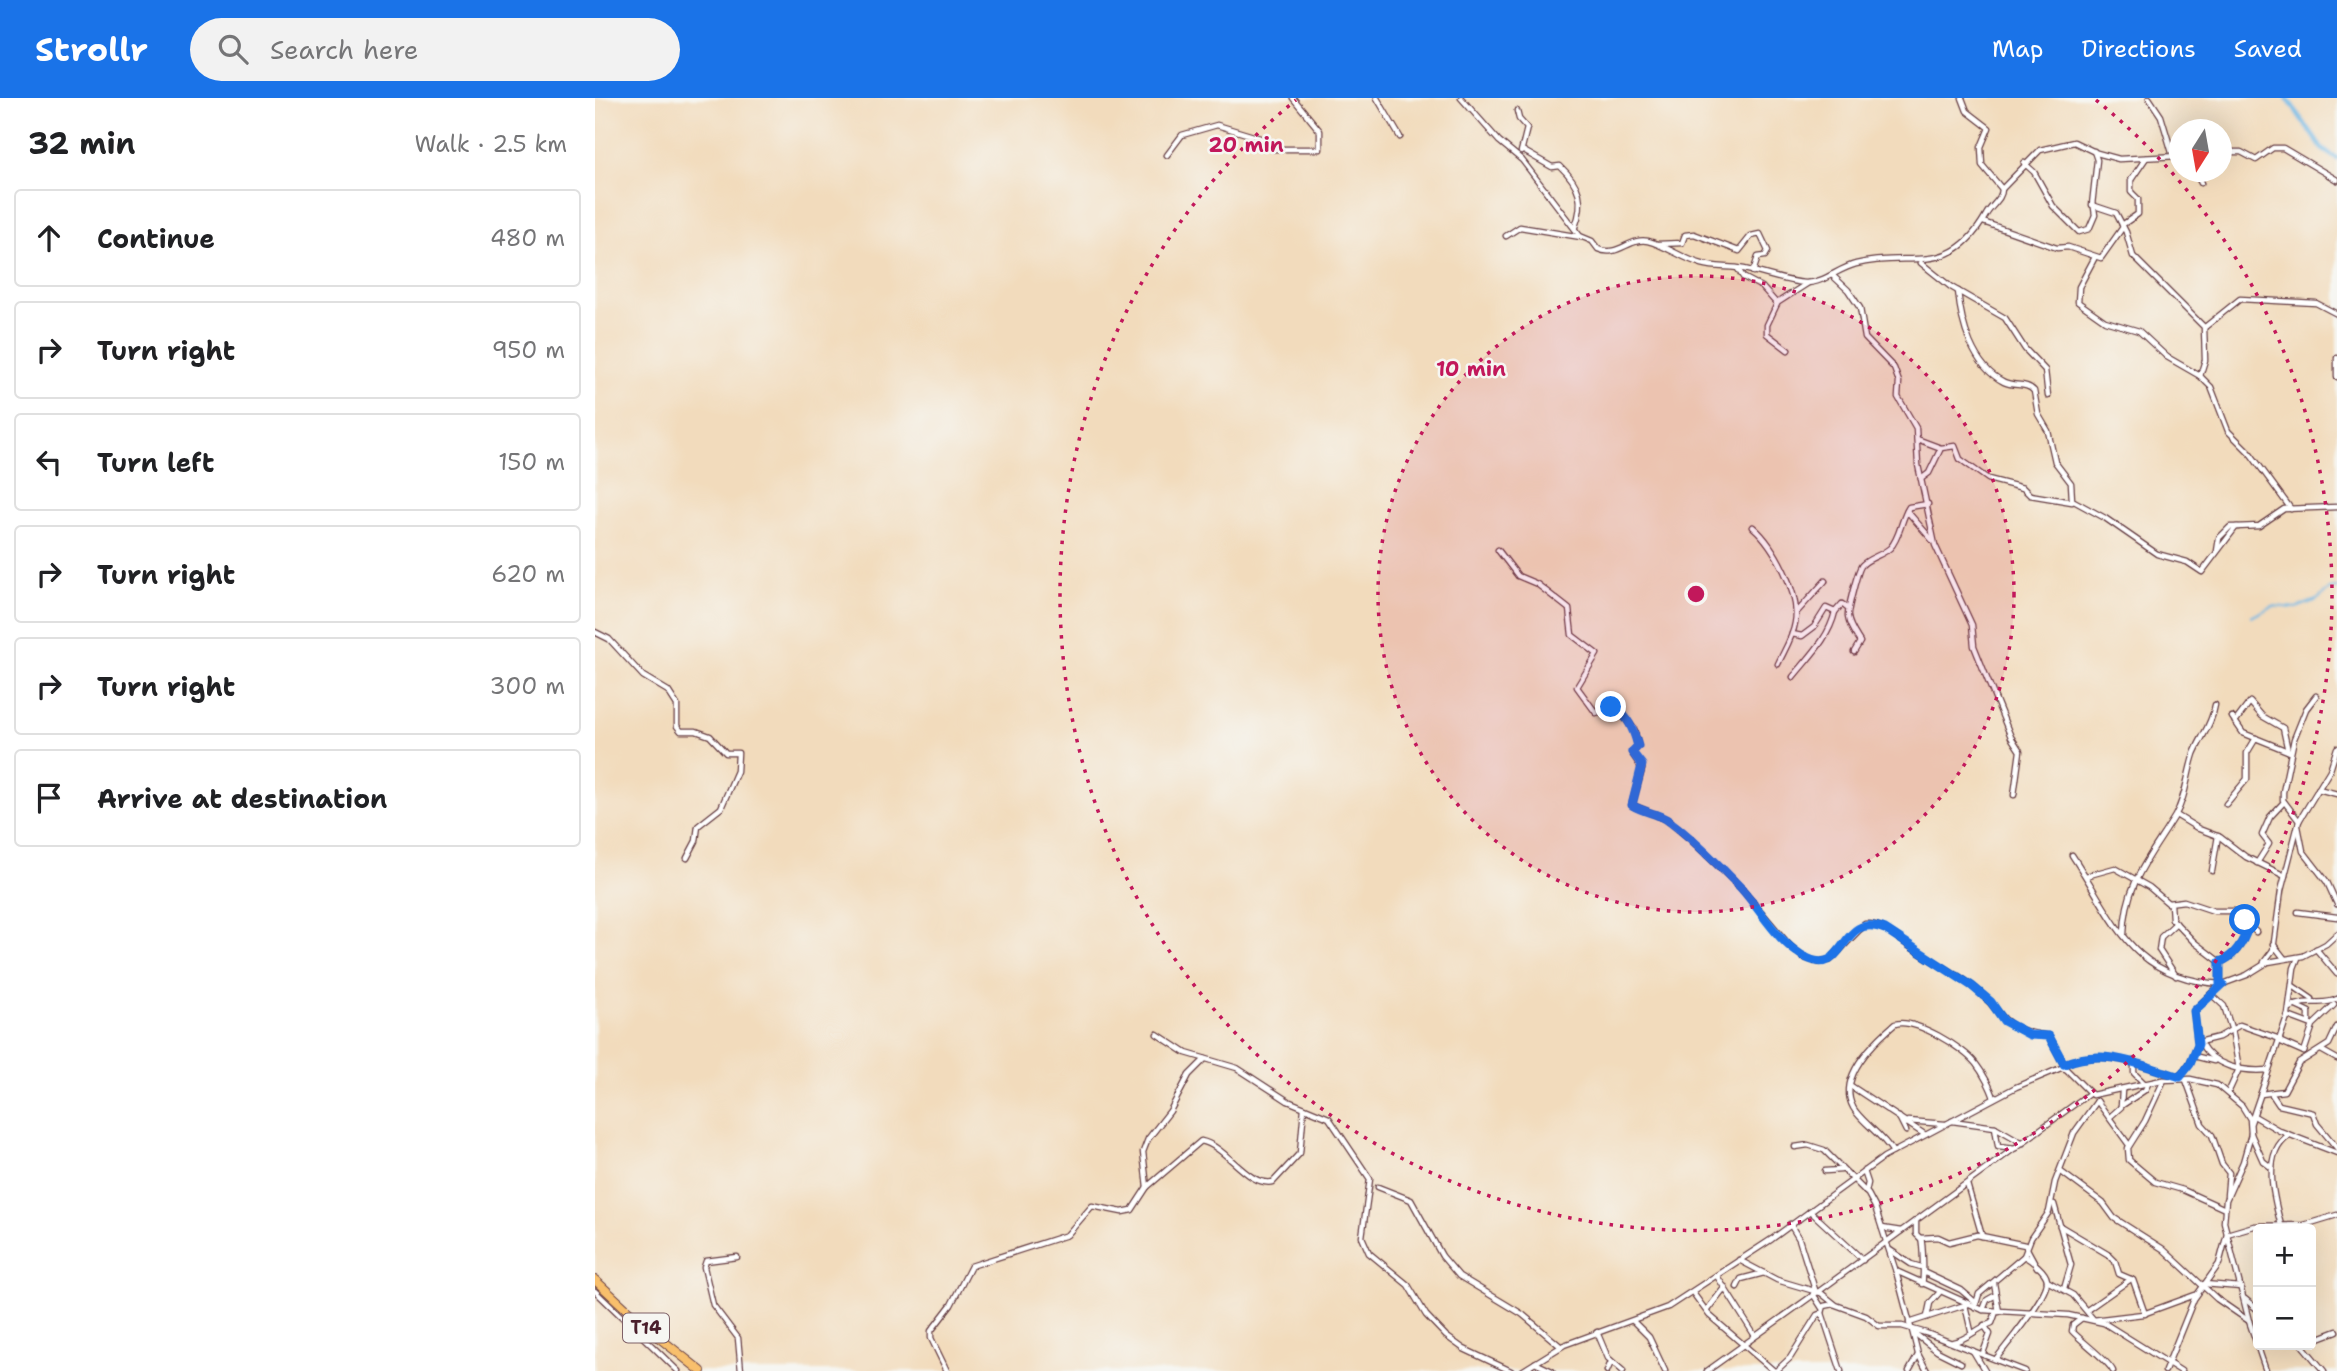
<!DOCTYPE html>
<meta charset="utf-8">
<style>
:root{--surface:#fff;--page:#f2f2f2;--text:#202124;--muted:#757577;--line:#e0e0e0;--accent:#1a73e8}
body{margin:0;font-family:"Shantell Sans",sans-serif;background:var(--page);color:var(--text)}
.controls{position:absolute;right:21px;bottom:21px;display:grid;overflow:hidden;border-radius:7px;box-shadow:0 7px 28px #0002}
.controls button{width:63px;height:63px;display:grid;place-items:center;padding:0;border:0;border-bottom:2px solid var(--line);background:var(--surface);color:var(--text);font:35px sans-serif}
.compass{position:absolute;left:1574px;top:21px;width:63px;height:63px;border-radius:50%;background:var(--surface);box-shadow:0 7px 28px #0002;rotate:191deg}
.stop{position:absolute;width:21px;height:21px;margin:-16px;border:5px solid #1a73e8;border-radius:50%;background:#fff}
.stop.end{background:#1a73e8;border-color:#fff;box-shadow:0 2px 7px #0008}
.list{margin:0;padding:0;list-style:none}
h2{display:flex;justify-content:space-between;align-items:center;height:91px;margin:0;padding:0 28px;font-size:30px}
h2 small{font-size:23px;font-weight:400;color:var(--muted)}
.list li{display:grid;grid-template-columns:46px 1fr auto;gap:21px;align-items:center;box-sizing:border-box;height:98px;margin:0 14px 14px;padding:0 14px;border:2px solid var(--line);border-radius:7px}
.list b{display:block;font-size:26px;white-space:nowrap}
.list em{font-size:23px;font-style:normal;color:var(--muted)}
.icon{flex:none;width:38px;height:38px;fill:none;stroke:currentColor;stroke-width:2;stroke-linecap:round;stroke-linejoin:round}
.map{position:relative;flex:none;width:1742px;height:1273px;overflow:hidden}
header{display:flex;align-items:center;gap:42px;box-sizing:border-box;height:98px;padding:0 35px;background:var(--accent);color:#fff}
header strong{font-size:33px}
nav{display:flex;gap:38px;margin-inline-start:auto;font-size:24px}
.search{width:490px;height:63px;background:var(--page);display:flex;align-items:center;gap:18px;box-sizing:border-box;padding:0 24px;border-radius:38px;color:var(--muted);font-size:26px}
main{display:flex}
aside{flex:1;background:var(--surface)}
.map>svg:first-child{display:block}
</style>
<header>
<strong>Strollr</strong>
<div class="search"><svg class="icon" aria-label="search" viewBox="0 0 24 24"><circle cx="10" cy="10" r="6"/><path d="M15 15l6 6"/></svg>Search here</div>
<nav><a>Map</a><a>Directions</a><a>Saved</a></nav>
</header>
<main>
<aside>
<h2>32 min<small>Walk · 2.5 km</small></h2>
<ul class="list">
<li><svg class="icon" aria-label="ahead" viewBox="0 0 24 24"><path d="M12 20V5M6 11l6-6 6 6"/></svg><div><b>Continue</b></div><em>480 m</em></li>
<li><svg class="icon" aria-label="right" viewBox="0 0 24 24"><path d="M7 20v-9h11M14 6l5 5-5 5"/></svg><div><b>Turn right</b></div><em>950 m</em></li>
<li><svg class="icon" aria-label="left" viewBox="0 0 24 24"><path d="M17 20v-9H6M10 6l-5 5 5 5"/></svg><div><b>Turn left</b></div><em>150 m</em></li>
<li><svg class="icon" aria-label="right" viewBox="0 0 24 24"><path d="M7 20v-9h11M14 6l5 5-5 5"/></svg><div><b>Turn right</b></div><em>620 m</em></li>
<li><svg class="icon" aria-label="right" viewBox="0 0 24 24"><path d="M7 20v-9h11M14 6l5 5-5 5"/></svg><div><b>Turn right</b></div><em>300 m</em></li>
<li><svg class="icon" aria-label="arrive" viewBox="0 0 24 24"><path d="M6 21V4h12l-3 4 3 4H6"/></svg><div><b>Arrive at destination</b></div></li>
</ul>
</aside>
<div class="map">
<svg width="1742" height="1273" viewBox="0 0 1742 1273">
<rect width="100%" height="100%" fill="#f6f6f2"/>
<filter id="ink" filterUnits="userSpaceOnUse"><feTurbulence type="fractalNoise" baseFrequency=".0143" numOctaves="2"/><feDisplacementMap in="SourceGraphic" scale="14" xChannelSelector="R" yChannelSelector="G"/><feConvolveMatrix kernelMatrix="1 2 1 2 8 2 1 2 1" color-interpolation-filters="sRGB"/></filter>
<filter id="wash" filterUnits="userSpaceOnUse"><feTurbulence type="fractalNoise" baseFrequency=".00686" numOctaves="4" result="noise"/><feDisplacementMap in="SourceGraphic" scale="28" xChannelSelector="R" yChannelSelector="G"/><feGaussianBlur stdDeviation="1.57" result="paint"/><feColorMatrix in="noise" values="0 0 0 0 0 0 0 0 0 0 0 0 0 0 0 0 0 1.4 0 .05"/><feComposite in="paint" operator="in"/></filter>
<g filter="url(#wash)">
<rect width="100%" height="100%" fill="#f2dbbc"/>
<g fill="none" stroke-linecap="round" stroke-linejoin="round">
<polyline stroke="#6bb6e4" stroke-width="2" points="1656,519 1678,508 1701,510 1722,502 1735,491 1742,490"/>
<polyline stroke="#6bb6e4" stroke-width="4.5" points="1692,0 1727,51 1742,61"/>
</g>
</g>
<g filter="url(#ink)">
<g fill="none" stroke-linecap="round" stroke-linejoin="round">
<g stroke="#633b41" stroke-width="7">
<g id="minor">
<polyline points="782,0 805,39"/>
<path d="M 866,0 L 904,43 L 927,62 L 985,138 L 997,143 L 1003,151 C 1023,160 1034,139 1053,143 C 1072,148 1088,161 1107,166 C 1121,170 1135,168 1149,171 C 1169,175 1191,184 1211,185 C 1229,185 1244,170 1261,166 C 1316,152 1355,181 1391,117 C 1396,107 1407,102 1407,91 L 1387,67 L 1386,49 L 1394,30 L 1372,13 L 1367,0"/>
<polyline points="1554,0 1566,18 1578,58"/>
<polyline points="922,13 924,21 932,30 926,54"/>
<path d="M 927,52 L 957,69 L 965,68 C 985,87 990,103 980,129"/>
<polyline points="1499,53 1502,62 1497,107 1521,115 1531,134 1538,158 1609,229 1610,262 1605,278"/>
<polyline points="1626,54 1646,54 1661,62 1678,50 1688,50 1742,82"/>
<polyline points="572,57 587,37 622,27 665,40 677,51 725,51 725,33 698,0"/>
<polyline points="1429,65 1439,74 1458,108 1484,134 1494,131 1500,117 1499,110"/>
<polyline points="1600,74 1606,85"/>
<polyline points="1407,91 1445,52 1479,44 1502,55 1524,61 1584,58"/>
<polyline points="1388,124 1462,150 1473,149 1506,160 1528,129"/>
<polyline points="1527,127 1543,116 1543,101 1536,94 1536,82 1551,60"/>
<polyline points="911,138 925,129 986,139"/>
<polyline points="1063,146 1087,145 1090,137 1099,136 1144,153 1156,138 1165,136 1173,153 1170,158 1163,159 1158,174"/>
<polyline points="1500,159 1484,189 1483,204 1510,223 1544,233 1572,259 1605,278 1616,289 1633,333 1655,355 1696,411"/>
<polyline points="1326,165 1356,189 1410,220 1430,251 1450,272 1453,298"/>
<polyline points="1143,171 1148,179 1167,189 1182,206 1172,227 1172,236 1193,252"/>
<polyline points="1237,177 1253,192 1265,210 1270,240 1299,270 1304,284 1303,299 1321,330 1323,367 1340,447 1377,527 1379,548 1393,583 1416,639 1425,653 1419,697"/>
<path d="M 1363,193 C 1366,225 1377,268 1409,284 C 1419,289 1432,284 1439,293 L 1443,316 L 1453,333 L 1460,364 L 1476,385 L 1477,402 L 1510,420 L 1562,456 L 1592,464 L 1607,474 L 1641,429 L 1664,428 L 1689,411 L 1742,409"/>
<polyline points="1182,205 1213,185"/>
<polyline points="1610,229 1645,201 1721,205 1742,216"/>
<polyline points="1742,260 1742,279"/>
<polyline points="1322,341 1346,350"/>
<polyline points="1326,381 1334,375 1346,350 1360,348 1365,361 1393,381 1428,390 1435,397 1477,404"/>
<polyline points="1312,413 1338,443"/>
<path d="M 1158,429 C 1179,447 1206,497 1200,525 C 1198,539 1189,553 1183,566"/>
<path d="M 903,452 L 923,478 L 942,486 L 974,511 L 977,537 L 1002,556 L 982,589 L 1001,615 L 1021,609 L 1039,631 L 1043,648 L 1037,655 L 1047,671 L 1037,707 L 1071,721 L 1094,740 L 1145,789 L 1195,848 L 1210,860 L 1223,864 L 1235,862 L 1270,826 C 1286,825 1300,838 1313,847 C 1333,861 1356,872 1376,887 C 1412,914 1400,931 1454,938 L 1471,971"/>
<polyline points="1622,453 1624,440 1635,429 1643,429"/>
<polyline points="1202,514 1230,483"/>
<polyline points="0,534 14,541 48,578 73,593 82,607 82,628 86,633 101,633 115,638 131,655 143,655 142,673 126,710 103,728 101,743 92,760"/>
<polyline points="1197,536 1207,538 1219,529 1231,510 1240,514 1247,506 1252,510"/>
<path d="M 1259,554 L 1265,544 C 1260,536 1254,528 1253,519 C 1252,514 1263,470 1267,467 C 1275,459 1286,458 1295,450 C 1305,440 1306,421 1314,409 L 1333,406"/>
<path d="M 1198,579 C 1215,558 1234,540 1240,514"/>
<polyline points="1637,619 1648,635 1695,654"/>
<polyline points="1640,624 1655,604 1667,618 1688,630 1693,653"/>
<polyline points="1723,691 1742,696"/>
<polyline points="1631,706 1652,681 1652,655 1661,640"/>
<polyline points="1581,717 1604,731 1625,739 1651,759 1690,778"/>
<polyline points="1704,723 1688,702 1688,694 1699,641 1711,611 1721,598"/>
<polyline points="1703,728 1708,753 1732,784 1742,806"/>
<path d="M 1477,757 C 1521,824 1536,881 1627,886"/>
<polyline points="1662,765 1674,746 1667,737 1675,719 1689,704"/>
<polyline points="1617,773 1623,738"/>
<polyline points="1491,778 1520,770 1554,789 1573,805 1589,803 1619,813 1639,813 1661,834"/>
<polyline points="1576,806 1577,821 1599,844 1625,864 1625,885"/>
<polyline points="1703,814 1742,819"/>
<polyline points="1581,825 1566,839 1564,852 1581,878"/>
<path d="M 1529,836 C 1530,785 1555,759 1580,718 C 1591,699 1592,677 1599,656 C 1606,639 1617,626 1620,607"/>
<polyline points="1678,846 1689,860"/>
<polyline points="1721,851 1742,876"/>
<path d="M 1625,864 C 1641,858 1649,843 1653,828"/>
<polyline points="1669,864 1678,852 1686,793 1704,723 1735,672 1742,650"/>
<polyline points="1698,888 1717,901"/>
<polyline points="1616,896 1629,908 1636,930"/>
<polyline points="1699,907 1714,914 1714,923"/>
<path d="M 1695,910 C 1713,899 1727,909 1742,901"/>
<polyline points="1693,918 1717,927"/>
<polyline points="562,936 591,955 642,970 693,1003 734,1020 775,1081 767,1139 774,1155 813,1187 831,1217 851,1238 869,1251 916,1273"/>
<polyline points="1684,943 1709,954"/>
<polyline points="1604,944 1624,939 1645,927 1685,941"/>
<path d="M 1605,944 C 1618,969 1647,974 1673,972"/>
<polyline points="1726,952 1742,961"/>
<polyline points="1709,954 1718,927 1739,907"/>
<polyline points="1599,958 1619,963"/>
<polyline points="1539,963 1539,975 1550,986"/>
<path d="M 1469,966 C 1509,949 1546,968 1585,979"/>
<polyline points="1583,980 1595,966 1603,946 1599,913 1625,887 1652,877 1673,864 1708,858 1731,846 1742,836"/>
<polyline points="1569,982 1550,1023 1533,1050 1534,1062 1560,1084 1588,1092 1630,1111"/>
<polyline points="1591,982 1607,1026 1617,1037 1627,1066 1634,1075 1632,1098"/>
<polyline points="1256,988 1329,1036"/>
<polyline points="1633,995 1644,971 1637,931"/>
<polyline points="1676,995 1684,1007 1718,1015 1722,1026 1742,1050"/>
<polyline points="1666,996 1689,993 1704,965 1734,946 1742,929"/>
<polyline points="1502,1003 1534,1047"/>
<polyline points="1526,1008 1550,992 1553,986"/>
<polyline points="1516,1018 1526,1009 1527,992"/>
<polyline points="1659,1018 1685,1033 1742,1055"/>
<polyline points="1304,1019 1311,1033"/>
<polyline points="1313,1023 1350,1026"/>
<polyline points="1357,1023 1400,1029 1428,1045"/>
<polyline points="1656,1024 1693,916 1699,870 1703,860"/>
<polyline points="1400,1029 1403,1048 1421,1050"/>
<polyline points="1656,1036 1668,1063 1677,1070"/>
<polyline points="1200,1049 1213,1047 1229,1052 1273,1096 1280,1109 1302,1177 1316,1230"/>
<path d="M 1298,1054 C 1286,1036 1273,1029 1261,1014 C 1238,983 1279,944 1300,926 C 1320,920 1369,950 1381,966 C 1388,975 1396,990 1399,1000"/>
<polyline points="1230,1073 1246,1072"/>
<polyline points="1269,1073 1273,1085 1271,1094"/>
<polyline points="1465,1073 1508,1105 1519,1120 1568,1151 1622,1201 1654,1223"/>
<polyline points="1372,1086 1387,1138"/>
<polyline points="552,1089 548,1054 553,1041 575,1013 594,977 610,961"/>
<polyline points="783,1089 816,1102 847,1158 864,1178 927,1216 964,1247"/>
<polyline points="1459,1106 1476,1167 1469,1191"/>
<polyline points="1215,1113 1268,1162"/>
<polyline points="1321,1122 1321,1136 1325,1140 1343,1139 1354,1144 1382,1137 1430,1147 1442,1169"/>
<path d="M 1686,1127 C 1679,1101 1666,1055 1694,1037"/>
<polyline points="1465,1128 1514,1157 1520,1163 1524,1176 1538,1182 1550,1216"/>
<polyline points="1287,1130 1306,1133"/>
<path d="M 1326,1140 C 1328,1147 1329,1179 1327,1186"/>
<polyline points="1295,1152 1316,1166 1326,1169"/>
<polyline points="142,1159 111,1163 109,1169 118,1207 143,1240 146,1273"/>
<polyline points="1144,1162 1182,1182 1226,1195 1241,1207 1271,1218 1284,1228 1307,1228 1331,1235 1430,1273"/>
<polyline points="1301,1173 1388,1212 1473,1217 1509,1225 1586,1273"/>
<polyline points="1330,1175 1366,1192 1380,1204"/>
<polyline points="1122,1178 1160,1238"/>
<polyline points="1452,1183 1478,1197 1498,1221"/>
<polyline points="1399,1185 1404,1214"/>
<polyline points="1609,1186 1646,1189"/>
<polyline points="1142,1189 1146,1181 1169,1175"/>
<polyline points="0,1193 83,1273"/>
<polyline points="1223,1194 1495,995"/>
<polyline points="1098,1195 1114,1217 1179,1273"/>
<polyline points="1218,1196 1227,1210"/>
<polyline points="1650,1201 1663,1212"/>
<polyline points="1239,1206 1229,1208 1227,1215 1246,1273"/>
<polyline points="1370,1207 1376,1233"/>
<polyline points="1380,1209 1384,1196 1429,1158 1436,1140 1454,1114 1460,1084 1479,1035 1502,1003"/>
<polyline points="1112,1212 1130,1189"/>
<polyline points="1388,1212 1392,1202 1401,1197"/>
<polyline points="1492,1212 1536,1181"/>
<polyline points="1332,1219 1335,1205 1344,1195"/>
<path d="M 1487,1220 L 1478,1227 L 1477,1233 C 1486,1243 1514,1263 1518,1273"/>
<polyline points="1498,1222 1548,1216 1600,1197"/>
<polyline points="1038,1223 1054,1239 1070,1273"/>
<polyline points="1314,1225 1373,1206"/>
<polyline points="1317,1232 1323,1256 1332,1273"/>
<polyline points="1002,1234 1013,1260 1028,1273"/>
<polyline points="1318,1234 1342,1253 1366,1265"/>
<polyline points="1716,1243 1742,1233"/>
<path d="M 1358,1244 C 1372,1242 1382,1230 1397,1225 L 1401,1214"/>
<polyline points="1707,1247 1729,1273"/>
<polyline points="1378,1253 1390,1273"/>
<polyline points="1388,1255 1395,1236 1389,1227"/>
<path d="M 1401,1261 C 1411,1247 1454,1197 1452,1182 C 1451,1173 1436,1162 1429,1158"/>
<polyline points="940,1265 957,1273"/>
<path d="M 352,1273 L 336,1240 L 336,1233 L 356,1207 L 376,1168 L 472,1137 L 497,1108 L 527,1114 L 537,1112 L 552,1089 L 606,1043 C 632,1048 652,1089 678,1084 L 705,1055 L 709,1010"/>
<polyline points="927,1273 969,1247 1073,1209 1177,1141 1289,1059 1421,989 1466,970 1471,971 1497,997 1567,982 1595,981 1622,987 1647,1008 1655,1021 1656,1036 1648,1064 1631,1102 1629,1124 1654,1223 1671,1273"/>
<polyline points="1012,1273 1016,1264"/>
<polyline points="1112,1273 1221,1195 1204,1141 1195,1126"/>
<polyline points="1181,1273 1195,1260 1222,1217 1227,1215"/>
<polyline points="1314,1273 1323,1257"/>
<polyline points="1570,1273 1599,1201 1624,1166 1632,1136 1659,1128 1709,1127 1742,1117"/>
</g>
</g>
<g stroke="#633b41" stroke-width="10">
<polyline id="highway" points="0,1182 53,1231 106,1273"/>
</g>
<use href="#minor" stroke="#fff" stroke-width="4.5"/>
<use href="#highway" stroke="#f8bf6c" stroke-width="8"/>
</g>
</g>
<g fill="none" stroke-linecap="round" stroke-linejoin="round" filter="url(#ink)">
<path stroke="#1a73e8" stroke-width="9" d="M 1016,609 C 1032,613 1039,633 1043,648 L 1037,654 L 1047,667 L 1037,707 C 1048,714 1061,715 1071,721 C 1092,735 1128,771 1146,790 C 1166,812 1184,847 1212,860 C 1253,880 1243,812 1290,831 L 1377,888 L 1396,904 L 1409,923 L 1435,937 L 1454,938 L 1469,966 C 1509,949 1546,967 1585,979 L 1595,966 L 1603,946 L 1599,913 L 1628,886 L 1625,886 L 1625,864 C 1641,858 1649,843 1654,827 L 1650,822"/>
</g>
<circle cx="1101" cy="496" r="318" fill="#c2185b" fill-opacity=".12"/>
<g fill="none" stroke="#c2185b" stroke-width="3.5" stroke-dasharray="3.5 7">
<circle cx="1101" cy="496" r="318"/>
<path d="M1501 2A636 636 0 1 1 701 2"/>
</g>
<g text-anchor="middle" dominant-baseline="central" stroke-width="5" stroke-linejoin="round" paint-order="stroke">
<rect fill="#f6f6f2" stroke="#7e6067" stroke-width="2" x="28" y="1215.5" width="46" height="29" rx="5"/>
<g font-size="18" font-weight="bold" fill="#4a1f2b">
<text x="51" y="1230">T14</text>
</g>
</g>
<circle cx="1101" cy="496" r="10" fill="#c2185b" stroke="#f6f6f2" stroke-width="3.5"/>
<g font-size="21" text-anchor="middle" font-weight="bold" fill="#c2185b" stroke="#f6f6f2" stroke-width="5" stroke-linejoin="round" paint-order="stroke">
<text x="651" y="54">20 min</text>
<text x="876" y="278">10 min</text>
</g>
</svg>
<div class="controls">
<button>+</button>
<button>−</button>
</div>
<svg class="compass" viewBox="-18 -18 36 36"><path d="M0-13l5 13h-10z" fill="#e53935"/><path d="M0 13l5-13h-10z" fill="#757577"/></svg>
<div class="stop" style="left:1650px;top:822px"></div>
<div class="stop end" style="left:1016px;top:609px"></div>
</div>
</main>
